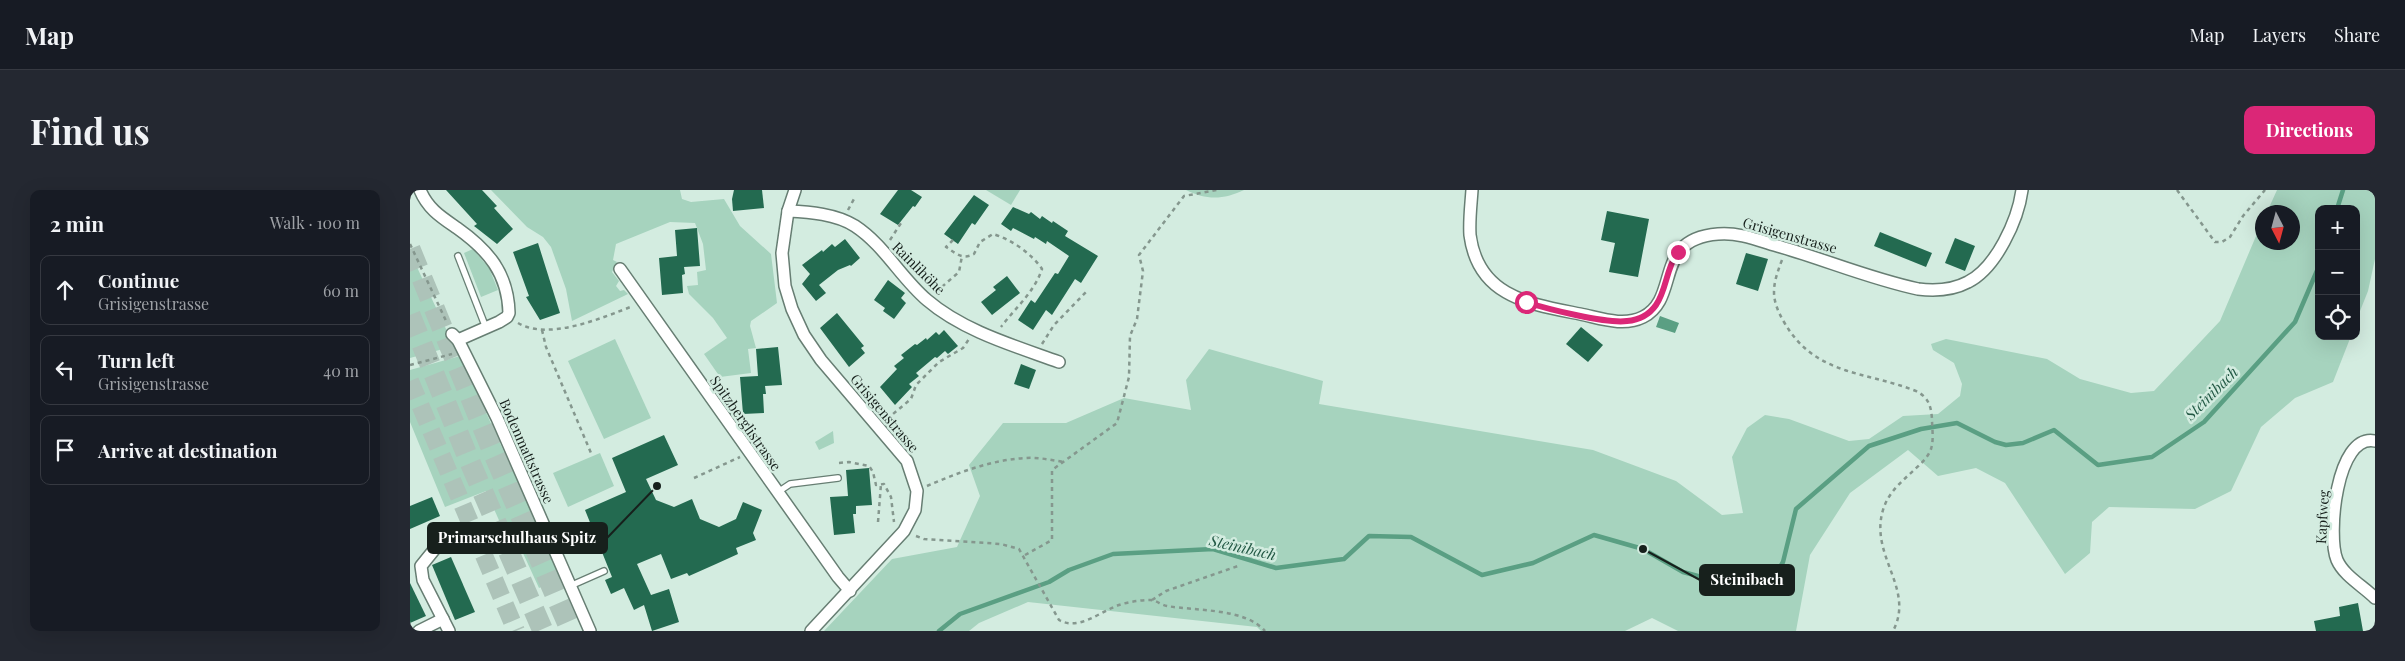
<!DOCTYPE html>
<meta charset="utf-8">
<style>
:root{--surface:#171b24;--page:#242831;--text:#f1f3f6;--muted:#9ea1a6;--line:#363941;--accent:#db2777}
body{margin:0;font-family:"Playfair Display",serif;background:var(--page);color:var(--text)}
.controls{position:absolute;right:15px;top:15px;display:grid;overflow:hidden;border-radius:10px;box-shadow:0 5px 20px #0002}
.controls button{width:45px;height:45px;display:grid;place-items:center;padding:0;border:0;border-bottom:1px solid var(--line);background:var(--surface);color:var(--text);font:25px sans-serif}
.compass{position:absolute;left:1845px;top:15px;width:45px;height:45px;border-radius:50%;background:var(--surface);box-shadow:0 5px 20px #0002;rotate:174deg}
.stop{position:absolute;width:15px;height:15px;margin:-11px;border:4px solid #db2777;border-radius:50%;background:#fff}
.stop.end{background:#db2777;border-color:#fff;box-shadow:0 1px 5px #0008}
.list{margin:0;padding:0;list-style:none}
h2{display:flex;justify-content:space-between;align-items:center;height:65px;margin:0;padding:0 20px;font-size:21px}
h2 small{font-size:16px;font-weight:400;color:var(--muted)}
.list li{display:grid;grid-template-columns:32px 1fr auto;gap:15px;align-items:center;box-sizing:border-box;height:70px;margin:0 10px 10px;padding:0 10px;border:1px solid var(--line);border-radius:10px}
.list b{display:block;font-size:19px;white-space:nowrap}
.list p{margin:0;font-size:16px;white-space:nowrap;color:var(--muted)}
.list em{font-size:16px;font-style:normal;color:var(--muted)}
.icon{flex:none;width:28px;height:28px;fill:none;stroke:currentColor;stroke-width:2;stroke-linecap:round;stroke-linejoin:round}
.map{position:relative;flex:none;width:1965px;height:441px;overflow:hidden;border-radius:10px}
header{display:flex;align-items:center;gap:30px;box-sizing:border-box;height:70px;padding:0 25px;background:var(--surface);border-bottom:1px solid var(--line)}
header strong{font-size:24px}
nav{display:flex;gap:28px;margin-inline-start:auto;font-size:18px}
.intro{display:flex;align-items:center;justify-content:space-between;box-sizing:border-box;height:120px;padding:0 30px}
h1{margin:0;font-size:35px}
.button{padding:12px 22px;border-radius:10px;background:var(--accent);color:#fff;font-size:18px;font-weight:700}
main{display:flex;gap:30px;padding:0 30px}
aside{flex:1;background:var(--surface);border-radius:10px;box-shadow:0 5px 20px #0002}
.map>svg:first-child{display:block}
</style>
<header>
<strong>Map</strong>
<nav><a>Map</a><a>Layers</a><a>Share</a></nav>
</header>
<div class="intro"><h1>Find us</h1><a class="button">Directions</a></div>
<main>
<aside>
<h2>2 min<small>Walk · 100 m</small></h2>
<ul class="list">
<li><svg class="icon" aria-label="ahead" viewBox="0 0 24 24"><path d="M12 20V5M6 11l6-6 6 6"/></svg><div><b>Continue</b><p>Grisigenstrasse</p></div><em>60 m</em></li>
<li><svg class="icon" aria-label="left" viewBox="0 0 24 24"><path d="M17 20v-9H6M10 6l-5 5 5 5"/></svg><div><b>Turn left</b><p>Grisigenstrasse</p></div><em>40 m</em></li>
<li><svg class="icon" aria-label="arrive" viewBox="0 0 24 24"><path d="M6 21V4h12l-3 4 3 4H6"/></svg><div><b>Arrive at destination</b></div></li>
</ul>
</aside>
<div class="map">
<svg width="1965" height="441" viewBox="0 0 1965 441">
<rect width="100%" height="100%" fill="#d3ece0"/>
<g fill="#a6d3be">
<polygon points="81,0 270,0 272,9 281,12 314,9 330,36 361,64 367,113 341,131 340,136 346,158 338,159 341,183 310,187 294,164 317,148 303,128 279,104 277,96 288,95 287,82 296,80 293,54 285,33 260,32 206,54 203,70 207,72 202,82 209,91 206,96 210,101 214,100 218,104 162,131 156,99 141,57 133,47 117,37"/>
<polygon points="576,0 610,0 601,15"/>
<path d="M 776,0 L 834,0 C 813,10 796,10 776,0 Z"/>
<polygon points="1867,0 1965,0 1965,69 1958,101 1946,131 1946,19 1909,19 1909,146 1941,146 1923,192 1885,208 1851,237 1821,301 1785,319 1699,317 1682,332 1680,363 1655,384 1595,293 1566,278 1528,286 1498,260 1440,303 1400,365 1386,441 1268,441 1242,428 1215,441 851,441 847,437 618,412 569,433 559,441 414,441 482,369 547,357 570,306 559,275 593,233 656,233 714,208 781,220 776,190 799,159 913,191 909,214 1183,260 1266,291 1312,325 1333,323 1322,267 1337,238 1355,225 1379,229 1439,251 1459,249 1493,226 1528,224 1550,206 1552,194 1544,173 1523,160 1521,154 1536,149 1637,169 1670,189 1721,203 1744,201 1810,131 1852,32 1852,52 1882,52 1882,22 1857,22"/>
<polygon points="63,59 79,78 88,100 71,107 54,63"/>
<polygon points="5,73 44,156 0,168 0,74"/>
<polygon points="205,149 241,228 194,249 158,171"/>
<polygon points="50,166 152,388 129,398 112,361 104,364 76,301 35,317 0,232 0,180"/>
<polygon points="423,241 424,253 409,260 405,252"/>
<polygon points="190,263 204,296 158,317 143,283"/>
</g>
<polygon fill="#5a9f83" points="1250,126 1269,133 1265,143 1246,137"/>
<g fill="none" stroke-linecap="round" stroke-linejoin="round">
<g stroke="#5a9f83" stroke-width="4.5">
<polyline points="1927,19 1933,0"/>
<polyline points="529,441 550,424 639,392 659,380 703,364 803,359 866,378 934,369 959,346 1001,347 1072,385 1123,373 1184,345 1233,359 1273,382 1325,396 1359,396 1373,372 1386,319 1459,256 1511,239 1547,233 1585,252 1596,255 1613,253 1644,240 1688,275 1742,267 1794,232 1885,132 1909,76"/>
</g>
</g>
<g fill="#236a50">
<polygon points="36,0 72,0 87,16 84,18 103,39 87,54 64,36 67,34"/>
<polygon points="324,0 352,0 354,18 323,21 322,9"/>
<polygon points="488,0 501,0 512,7 505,17 503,16 488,35 470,24"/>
<polygon points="564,5 579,15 565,35 562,33 548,54 534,44"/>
<polygon points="603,17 619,24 621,22 630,29 632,26 642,33 643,31 658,41 655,46 688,66 671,93 665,89 642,125 636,120 623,140 608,130 621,110 625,113 645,83 648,84 659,66 637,51 636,54 625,47 624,49 603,38 601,41 591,34"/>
<polygon points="1197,21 1239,29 1228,87 1199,82 1205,53 1191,50"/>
<polygon points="287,38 290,76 274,77 275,84 272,85 273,103 252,105 249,68 267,66 265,40"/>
<polygon points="1470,42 1522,63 1516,77 1464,56"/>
<polygon points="1545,48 1565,56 1555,81 1535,73"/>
<polygon points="435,49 450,68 441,76 440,75 428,80 409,95 416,103 406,111 392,94 400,84 392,75 412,60 413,62 422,54 425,57"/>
<polygon points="128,53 150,123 130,130 116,107 119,106 103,62"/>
<polygon points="1336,63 1358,69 1348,101 1326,94"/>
<polygon points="597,86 610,103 582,125 571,112 586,100 583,97"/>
<polygon points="478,90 495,103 491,108 496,113 484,129 473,121 475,118 464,110"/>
<polygon points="427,123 454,156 451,158 455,163 439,177 410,138"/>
<polygon points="1171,137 1193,155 1178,172 1156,154"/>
<polygon points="534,140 548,156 538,164 535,161 527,168 525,167 506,183 509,186 499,194 502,197 485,215 470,197 487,179 484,176 494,168 491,165 505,154 507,155 516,148 517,150 526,142 529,145"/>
<polygon points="368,157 372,195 355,196 356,204 353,204 354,223 333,224 330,187 348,186 346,159"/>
<polygon points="611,174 626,180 619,199 604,194"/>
<polygon points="254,245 268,275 236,289 246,310 264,317 282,309 290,329 309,337 326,329 333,312 352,320 343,343 346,350 326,358 328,364 306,374 279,386 277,383 261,389 251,364 227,374 241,405 259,399 269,432 242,441 234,415 224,420 214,398 201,404 195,390 202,387 175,320 216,302 202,268"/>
<polygon points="459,278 462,315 446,316 446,324 443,324 445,343 424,345 420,307 438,306 436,280"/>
<polygon points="22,307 30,326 0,339 0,316"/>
<polygon points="41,367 65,422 45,430 22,375"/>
<polygon points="0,393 16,426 0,433"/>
<polygon points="1948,413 1953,441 1906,441 1904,431 1930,426 1929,417"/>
</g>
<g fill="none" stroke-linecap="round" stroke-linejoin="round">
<polyline stroke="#adc3b9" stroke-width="18" stroke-dasharray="18 9" stroke-linecap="butt" points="0,191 106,441"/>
<g stroke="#adc3b9" stroke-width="21" stroke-dasharray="21 11" stroke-linecap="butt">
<polyline points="0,59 83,262 161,441"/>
<polyline points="0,125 59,270 133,441"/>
</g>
<g stroke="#677e73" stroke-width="8">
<g id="lane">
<polyline points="48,66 76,138"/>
<polyline points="368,302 380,294 428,288"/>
<polyline points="160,396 194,381"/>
</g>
</g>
<g stroke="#677e73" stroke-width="14">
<g id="street">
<path d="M 10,0 C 18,19 31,27 47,38 C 78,60 98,83 99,123 L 97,127 L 89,132 L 48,150"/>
<polyline points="385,0 378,21 372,63 375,96 382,119 394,145 411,170 497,271 507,301 505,320 494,341 401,441"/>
<path d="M 1062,0 C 1061,15 1059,30 1060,45 C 1068,107 1120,114 1170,124 C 1190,128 1213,137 1233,127 C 1271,108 1242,49 1308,44 C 1330,42 1350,51 1371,57 C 1416,70 1461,89 1508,99 C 1524,101 1543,100 1558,92 C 1586,78 1608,30 1612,0"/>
<path d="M 378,21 C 400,22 426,24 445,36 C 474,55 491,88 517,110 C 553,141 605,156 649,172"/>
<polyline points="210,79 428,387 440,401"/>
<polyline points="42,144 48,150 87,228 180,441"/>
<path d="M 1965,251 C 1926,243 1917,346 1927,370 C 1934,386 1953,396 1965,408"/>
<polyline points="32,350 11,376 13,390 39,441"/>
<polyline points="9,441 33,429"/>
</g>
</g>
<g stroke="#85978e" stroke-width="2.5" stroke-dasharray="4 4" stroke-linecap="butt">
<polyline points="1767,0 1805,52 1812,52 1820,47 1833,26 1855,0"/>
<polyline points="438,20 444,9"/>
<polyline points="480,50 491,33"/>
<path d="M 543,50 L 536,57 C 547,64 552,70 564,64 L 570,52 L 583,44 C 601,49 622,64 632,79 C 624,103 605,118 591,137"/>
<polyline points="0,54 37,133"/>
<path d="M 1372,70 C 1362,96 1360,108 1374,132 C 1405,186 1455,181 1506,201 C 1518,207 1521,215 1522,229 C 1522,238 1524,250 1521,259 C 1515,277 1483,291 1474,317 C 1457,364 1506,398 1483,441"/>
<polyline points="526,102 549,82 552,66"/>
<path d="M 108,133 C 138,151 192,128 223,116"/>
<polyline points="132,140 136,157 181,263"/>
<polyline points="632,154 644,135 676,102"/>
<polyline points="0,175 42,164"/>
<polyline points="477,229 501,209 506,195 529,172 553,158 559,149"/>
<polyline points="429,273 439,272 459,276 463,282 466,295 474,294 481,307 484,332"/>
<polyline points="284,288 330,267"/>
<path d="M 517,296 C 547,283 581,270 615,268 C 628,267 641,270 654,272"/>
<polyline points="468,332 471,294"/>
<path d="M 506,346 L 514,349 L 591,354 L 609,359 L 649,430 C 669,441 689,422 709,415 C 718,412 731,410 740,410 C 746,410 751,415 757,416 C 786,421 835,418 855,441"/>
<polyline points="615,365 642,350 642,280 707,233 719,187 720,146 727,129 733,81 729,65 774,6 807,0"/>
<polyline points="742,410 756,401 828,376"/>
</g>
<use href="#lane" stroke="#fff" stroke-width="5.5"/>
<use href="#street" stroke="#fff" stroke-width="11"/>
</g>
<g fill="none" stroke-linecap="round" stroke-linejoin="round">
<path stroke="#db2777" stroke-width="6" d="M 1116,112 C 1137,119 1197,134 1217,131 C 1229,130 1239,125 1246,115 C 1257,99 1256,78 1268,62"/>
</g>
<g text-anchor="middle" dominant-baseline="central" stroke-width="5" stroke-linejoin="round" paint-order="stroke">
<g font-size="14" fill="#17201c" stroke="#d3ece0">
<text transform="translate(1380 45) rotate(16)">Grisigenstrasse</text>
<text transform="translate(509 78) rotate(45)">Rainlihöhe</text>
<text transform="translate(475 223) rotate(50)">Grisigenstrasse</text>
<text transform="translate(336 233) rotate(55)">Spitzberglistrasse</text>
<text transform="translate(117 261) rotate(66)">Bodenmattstrasse</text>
<text transform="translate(1912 327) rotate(-87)">Kapfweg</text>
</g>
<g font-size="15" font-style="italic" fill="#235945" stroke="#d3ece0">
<text transform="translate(1801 203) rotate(-45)">Steinibach</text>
<text transform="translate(833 357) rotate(13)">Steinibach</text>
</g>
</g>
<path fill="none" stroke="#17201c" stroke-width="2" d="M247 296L197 348M1233 359L1290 390"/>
<g fill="#17201c" stroke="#d3ece0" stroke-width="2">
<circle cx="247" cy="296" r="5"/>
<circle cx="1233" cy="359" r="5"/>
</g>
<g fill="#17201c" stroke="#17201c" stroke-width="2">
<rect x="18" y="333" width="179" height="30" rx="5"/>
<rect x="1290" y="375" width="94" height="30" rx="5"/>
</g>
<g font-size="15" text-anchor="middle" font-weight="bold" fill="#fff">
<text x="107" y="353">Primarschulhaus Spitz</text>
<text x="1337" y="395">Steinibach</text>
</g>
</svg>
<div class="controls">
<button>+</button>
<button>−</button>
<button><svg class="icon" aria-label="locate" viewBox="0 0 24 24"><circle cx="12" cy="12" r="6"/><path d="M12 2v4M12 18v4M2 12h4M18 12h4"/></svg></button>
</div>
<svg class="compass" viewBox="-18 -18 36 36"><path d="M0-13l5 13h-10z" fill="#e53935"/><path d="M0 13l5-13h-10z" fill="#9ea1a6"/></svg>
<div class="stop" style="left:1116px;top:112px"></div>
<div class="stop end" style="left:1268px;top:62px"></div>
</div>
</main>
